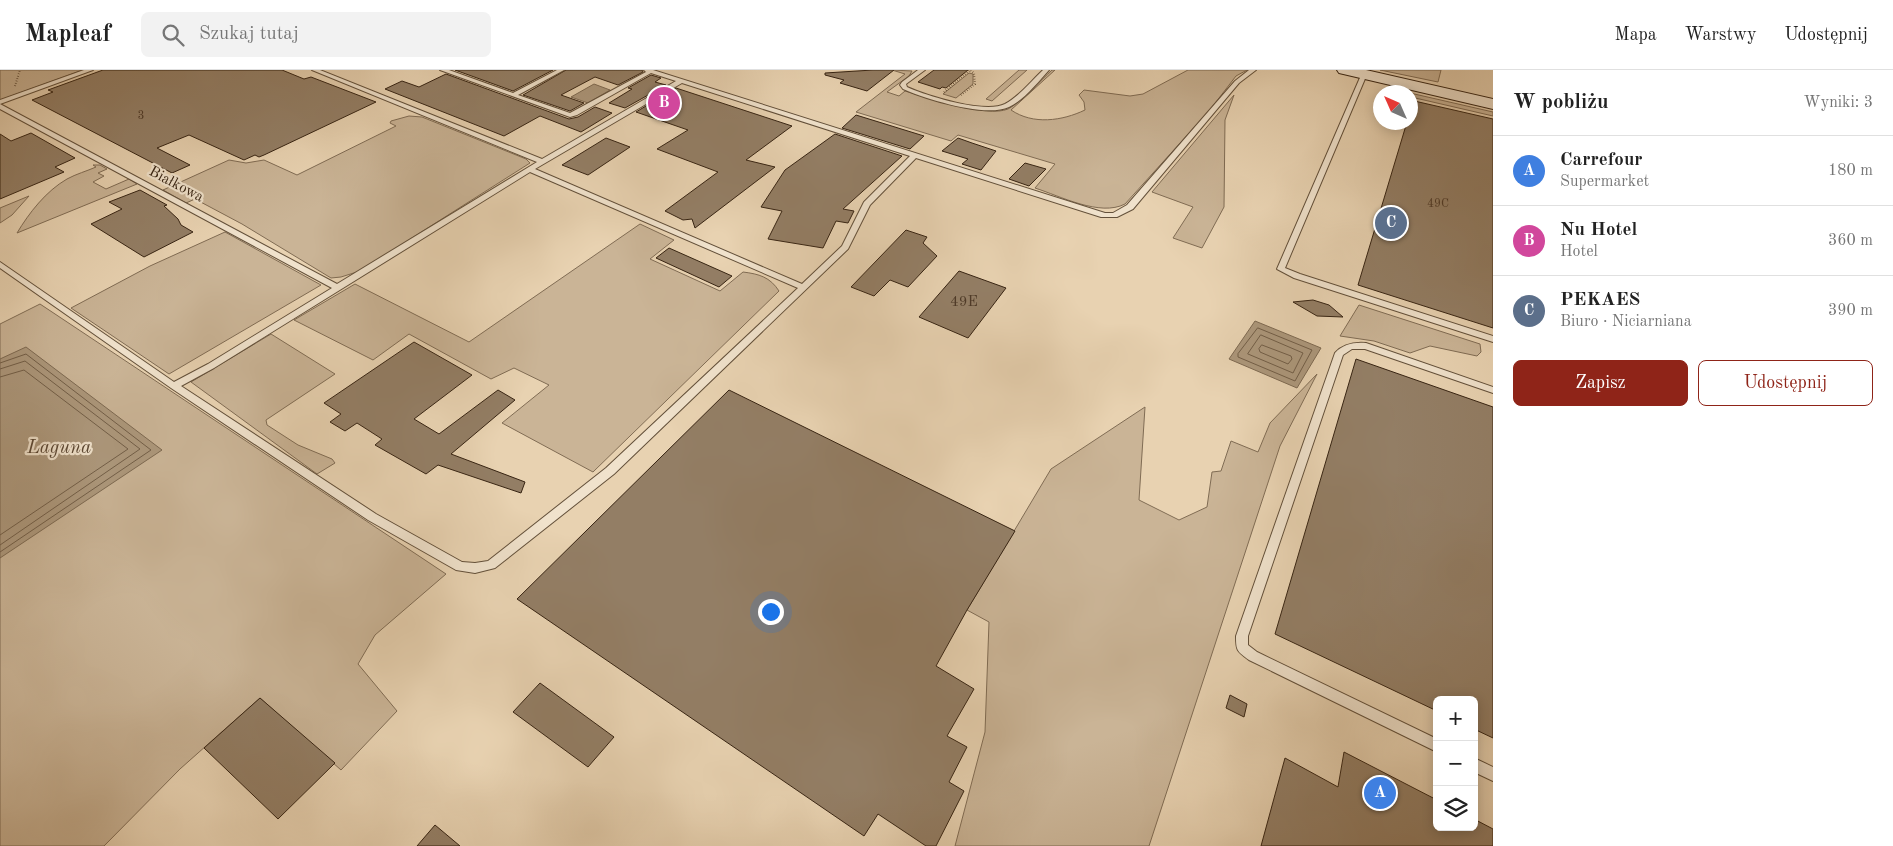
<!DOCTYPE html>
<html lang="pl">
<meta charset="utf-8">
<style>
:root{--surface:#fff;--page:#f2f2f2;--text:#222;--muted:#767676;--line:#e0e0e0;--accent:#8f2418}
body{margin:0;font-family:"Old Standard TT",serif;background:var(--page);color:var(--text)}
.controls{position:absolute;right:15px;bottom:15px;display:grid;overflow:hidden;border-radius:8px;box-shadow:0 2px 12px #0003}
.controls button{width:45px;height:45px;display:grid;place-items:center;padding:0;border:0;border-bottom:1px solid var(--line);background:var(--surface);color:var(--text);font:25px sans-serif}
.compass{position:absolute;left:1373px;top:15px;width:45px;height:45px;border-radius:50%;background:var(--surface);box-shadow:0 2px 12px #0003;rotate:315deg}
.you{position:absolute;left:770px;top:541px;width:18px;height:18px;margin:-12px;border:4px solid #fff;border-radius:50%;background:#1a73e8;box-shadow:0 0 0 8px #1a73e833}
.badge{display:grid;place-items:center;width:32px;height:32px;border-radius:50%;background:var(--accent);color:#fff;font-size:16px;font-weight:700}
.pin{position:absolute;translate:-50% -50%;border:2px solid #fff;box-shadow:0 1px 5px #0006}
.list{margin:0;padding:0;list-style:none}
h2{display:flex;justify-content:space-between;align-items:center;height:65px;margin:0;padding:0 20px;font-size:21px}
h2 small{font-size:16px;font-weight:400;color:var(--muted)}
.list li{display:grid;grid-template-columns:32px 1fr auto;gap:15px;align-items:center;box-sizing:border-box;height:70px;padding:0 20px;border-top:1px solid var(--line)}
.list b{display:block;font-size:19px;white-space:nowrap}
.list p{margin:0;font-size:16px;white-space:nowrap;color:var(--muted)}
.list em{font-size:16px;font-style:normal;color:var(--muted)}
.actions{display:flex;gap:10px;padding:15px 20px}
.actions a{flex:1;padding:11px 0;border:1px solid var(--accent);border-radius:8px;text-align:center;font-size:18px;color:var(--accent)}
.actions .main{background:var(--accent);color:#fff}
.icon{flex:none;width:28px;height:28px;fill:none;stroke:currentColor;stroke-width:2;stroke-linecap:round;stroke-linejoin:round}
.map{position:relative;flex:none;width:1493px;height:776px;overflow:hidden}
header{display:flex;align-items:center;gap:30px;box-sizing:border-box;height:70px;padding:0 25px;background:var(--surface);border-bottom:1px solid var(--line)}
header strong{font-size:24px}
nav{display:flex;gap:28px;margin-inline-start:auto;font-size:18px}
.search{width:350px;height:45px;background:var(--page);display:flex;align-items:center;gap:12px;box-sizing:border-box;padding:0 18px;border-radius:8px;color:var(--muted);font-size:19px}
main{display:flex}
aside{flex:1;background:var(--surface)}
.map>svg:first-child{display:block}
</style>
<header>
<strong>Mapleaf</strong>
<div class="search"><svg class="icon" aria-label="search" viewBox="0 0 24 24"><circle cx="10" cy="10" r="6"/><path d="M15 15l6 6"/></svg>Szukaj tutaj</div>
<nav><a>Mapa</a><a>Warstwy</a><a>Udostępnij</a></nav>
</header>
<main>
<div class="map">
<svg width="1493" height="776" viewBox="0 0 1493 776">
<rect width="100%" height="100%" fill="#e8d2b1"/>
<filter id="stains"><feTurbulence type="fractalNoise" baseFrequency=".004" numOctaves="4"/><feColorMatrix values="0 0 0 0 .2 0 0 0 0 .09 0 0 0 0 .02 0 0 0 .5 -.17"/></filter>
<radialGradient id="worn" r=".72"><stop offset=".6" stop-color="#630" stop-opacity="0"/><stop offset="1" stop-color="#630" stop-opacity=".3"/></radialGradient>
<g fill="#cab496" stroke="#806c54">
<polygon points="0,0 83,0 0,30"/>
<path d="M 892,0 L 912,1 L 909,6 L 887,22 L 899,26 L 905,21 C 928,28 987,48 1008,39 C 1020,33 1041,10 1052,0 L 1055,0 L 1011,40 C 1033,55 1062,51 1085,40 L 1084,32 L 1079,25 L 1084,20 L 1130,26 L 1143,24 L 1188,0 L 1247,0 L 1236,6 L 1209,41 L 1125,134 C 1100,147 1060,126 1035,118 L 1055,94 L 958,65 L 951,71 L 856,42 L 905,4 Z"/>
<polygon points="1019,0 1027,0 992,31 986,29"/>
<polygon points="1380,0 1441,0 1438,12"/>
<polygon points="969,3 973,4 973,14 956,28 943,24"/>
<polygon points="1410,23 1493,42 1493,46 1411,27"/>
<polygon points="1234,25 1225,50 1224,137 1202,178 1173,168 1193,137 1152,122"/>
<polygon points="409,46 422,47 526,89 530,93 360,201 341,207 331,208 242,154 195,129 186,133 163,120 229,90 246,93 264,90 297,105 396,56 390,53 391,51"/>
<path d="M 93,95 L 100,95 L 107,99 L 98,103 L 104,106 L 93,112 L 106,119 L 129,109 L 137,114 L 17,163 C 29,143 46,121 67,109 C 76,104 87,101 96,97 Z"/>
<polygon points="29,126 12,145 0,153 0,138"/>
<path d="M 640,154 L 674,170 L 650,189 L 720,221 L 743,202 C 759,204 770,207 779,221 L 593,402 L 502,353 L 549,315 L 514,298 L 491,309 L 409,264 L 373,290 L 294,250 L 355,214 L 469,272 Z"/>
<polygon points="225,162 321,215 169,304 71,238 150,196"/>
<polygon points="40,234 446,504 375,565 358,594 397,641 341,700 260,628 180,699 104,776 0,776 0,254"/>
<polygon points="1359,235 1480,274 1481,282 1477,286 1430,276 1410,283 1374,271 1340,266"/>
<polygon points="271,264 335,304 266,350 267,355 298,375 332,389 335,393 317,404 191,312"/>
<polygon points="1317,304 1280,376 1149,776 955,776 985,662 989,552 967,540 1051,399 1145,337 1139,430 1179,450 1207,437 1212,402 1221,401 1231,371 1258,382 1270,353"/>
</g>
<g fill="#ac977b" stroke="#7d6951">
<polygon points="594,14 610,20 588,33 571,27"/>
<polygon points="1255,251 1321,278 1297,318 1229,289"/>
<polygon points="26,277 162,380 0,488 0,289"/>
</g>
<g fill="none" stroke-linecap="round" stroke-linejoin="round">
<g stroke="#725e47" stroke-width="1">
<polygon points="1258,258 1312,280 1295,311 1238,287 1238,284"/>
<polygon points="1261,265 1303,283 1293,303 1248,284"/>
<polygon points="1262,275 1291,286 1292,289 1288,294 1260,282 1259,279"/>
<polyline points="0,293 26,284 151,380 0,482"/>
<polyline points="0,299 25,291 140,379 0,475"/>
<polyline points="0,307 24,300 128,379 0,465"/>
</g>
</g>
<g fill="#937e65" stroke="#372413">
<polygon points="103,0 282,0 304,9 311,7 376,32 264,85 259,87 255,85 244,90 189,65 157,78 190,95 172,103 32,30 53,22 48,20"/>
<polygon points="455,0 553,0 513,21"/>
<polygon points="566,0 642,0 643,2 618,15 595,7 561,25 584,33 570,41 523,25"/>
<polygon points="873,0 894,0 867,21 840,13 844,10 825,5 825,3"/>
<polygon points="934,0 968,0 946,18 942,17 940,19 918,12"/>
<polygon points="446,4 569,49 578,47 595,37 612,43 581,62 540,46 504,66 385,19 402,11 419,17"/>
<polygon points="651,5 661,8 655,12 666,15 625,38 609,33 632,19 628,18"/>
<polygon points="676,18 792,56 746,90 775,97 695,158 692,149 683,150 665,141 718,102 657,79 688,60 636,42"/>
<polygon points="1410,30 1493,49 1493,258 1358,215 1407,52 1410,52"/>
<polygon points="856,45 924,66 910,79 842,58"/>
<polygon points="31,63 75,88 55,97 64,102 0,129 0,64 11,71"/>
<polygon points="835,64 902,86 843,139 854,141 848,153 836,151 823,178 768,169 782,141 761,137 785,100"/>
<polygon points="606,68 630,77 588,105 562,95"/>
<polygon points="958,68 972,73 996,81 981,100 962,94 968,89 942,81"/>
<polygon points="1025,93 1046,99 1029,116 1009,109"/>
<polygon points="140,120 167,135 164,136 178,149 181,155 193,162 144,187 91,154 122,139 109,132"/>
<polygon points="906,160 927,167 923,173 937,186 908,217 890,210 874,226 851,217"/>
<polygon points="669,178 732,206 719,217 656,188"/>
<polygon points="959,201 1006,218 968,268 919,247"/>
<polygon points="1313,230 1329,235 1343,247 1317,246 1293,232"/>
<polygon points="414,272 472,305 414,349 439,364 498,320 515,330 451,384 525,412 521,423 438,395 426,404 375,375 382,369 357,353 345,361 330,352 341,344 324,333"/>
<polygon points="1356,289 1493,337 1493,668 1474,659 1474,630 1437,630 1437,641 1275,564"/>
<polygon points="729,320 1015,461 967,540 936,596 974,619 947,666 967,677 949,712 964,721 936,776 926,776 878,744 864,766 517,529"/>
<polygon points="540,613 614,667 588,697 513,642"/>
<polygon points="1230,625 1247,634 1244,647 1226,638"/>
<polygon points="260,628 335,693 278,749 204,678"/>
<polygon points="1344,682 1437,730 1437,757 1474,757 1474,749 1493,759 1493,776 1261,776 1285,688 1338,717"/>
<polygon points="435,755 460,776 417,776"/>
</g>
<g fill="none" stroke-linecap="round" stroke-linejoin="round">
<g stroke="#63503a" stroke-width="2">
<g id="lane">
<polygon points="84,0 93,0 0,34 0,30"/>
<path d="M 312,0 L 320,0 L 542,89 L 676,11 L 651,3 L 577,45 L 570,47 L 440,0 L 449,0 L 513,23 L 557,0 L 564,0 L 518,25 L 570,43 L 646,2 L 644,0 L 653,0 L 1105,143 L 1113,143 L 1127,135 L 1235,11 L 1249,0 L 1256,0 L 1239,13 L 1133,139 L 1117,147 L 1101,147 L 916,88 L 870,135 L 848,179 L 614,404 L 495,498 L 475,503 L 456,500 L 368,450 L 171,318 L 0,198 L 0,192 L 174,312 L 208,294 L 332,218 L 0,39 L 0,34 L 337,214 L 537,92 ZM 682,13 L 910,86 L 864,132 L 842,176 L 802,214 L 535,99 ZM 530,102 L 798,218 L 606,398 L 488,491 L 475,493 L 462,492 L 376,444 L 181,316 L 214,298 Z"/>
<path d="M 918,0 L 925,0 L 906,14 L 907,17 C 927,26 985,44 1005,34 C 1020,26 1031,11 1043,0 L 1049,0 C 1038,12 1024,30 1009,37 C 985,48 926,29 903,19 L 900,15 L 902,12 Z"/>
<polygon points="1362,3 1367,4 1285,198 1300,204 1493,266 1493,272 1294,208 1277,199"/>
<path d="M 1366,273 L 1493,317 L 1493,323 L 1365,279 L 1352,279 L 1343,285 L 1248,566 L 1248,575 L 1257,582 L 1437,669 L 1437,682 L 1249,590 C 1237,581 1236,581 1236,566 L 1335,283 C 1343,274 1354,272 1366,273 Z"/>
<polygon points="1474,688 1493,697 1493,711 1474,702"/>
</g>
</g>
<g stroke="#372413" stroke-width="2">
<polygon id="secondary" points="1337,0 1366,0 1493,29 1493,39 1339,3"/>
</g>
<g stroke="#372413" stroke-width="2" stroke-dasharray="0.5 2" stroke-linecap="butt">
<polyline points="15,16 20,0"/>
<polyline points="944,22 970,0"/>
<polyline points="961,25 975,14 974,3 970,0"/>
</g>
<use href="#lane" fill="#f0e2cc" fill-rule="evenodd"/>
<use href="#secondary" fill="#f0e2cc" fill-rule="evenodd"/>
</g>
<g text-anchor="middle" dominant-baseline="central" stroke-width="4.5" stroke-linejoin="round" paint-order="stroke">
<g font-size="12" fill="#4e3a28">
<text x="141" y="46">3</text>
<text x="1438" y="134">49C</text>
</g>
<g font-size="15" fill="#372413" stroke="#f0e2cc">
<text transform="translate(176 115) rotate(28)">Białkowa</text>
</g>
<g font-size="15" fill="#4e3a28">
<text x="964" y="232">49E</text>
</g>
<g font-size="19" font-style="italic" fill="#5a4632" stroke="#f0e2cc">
<text x="59" y="378">Laguna</text>
</g>
</g>
<rect width="100%" height="100%" filter="url(#stains)"/>
<rect width="100%" height="100%" fill="url(#worn)"/>
</svg>
<div class="controls">
<button>+</button>
<button>−</button>
<button><svg class="icon" aria-label="layers" viewBox="0 0 24 24"><path d="M12 4l9 5-9 5-9-5zM3 14l9 5 9-5"/></svg></button>
</div>
<svg class="compass" viewBox="-18 -18 36 36"><path d="M0-13l5 13h-10z" fill="#e53935"/><path d="M0 13l5-13h-10z" fill="#767676"/></svg>
<div class="you"></div>
<div class="pin badge" style="left:1380px;top:723px;background:#3f7fe0">A</div>
<div class="pin badge" style="left:664px;top:33px;background:#d1479c">B</div>
<div class="pin badge" style="left:1391px;top:153px;background:#5c6f8a">C</div>
</div>
<aside>
<h2>W pobliżu<small>Wyniki: 3</small></h2>
<ul class="list">
<li><span class="badge" style="background:#3f7fe0">A</span><div><b>Carrefour</b><p>Supermarket</p></div><em>180 m</em></li>
<li><span class="badge" style="background:#d1479c">B</span><div><b>Nu Hotel</b><p>Hotel</p></div><em>360 m</em></li>
<li><span class="badge" style="background:#5c6f8a">C</span><div><b>PEKAES</b><p>Biuro · Niciarniana</p></div><em>390 m</em></li>
</ul>
<div class="actions"><a class="main">Zapisz</a><a>Udostępnij</a></div>
</aside>
</main>
